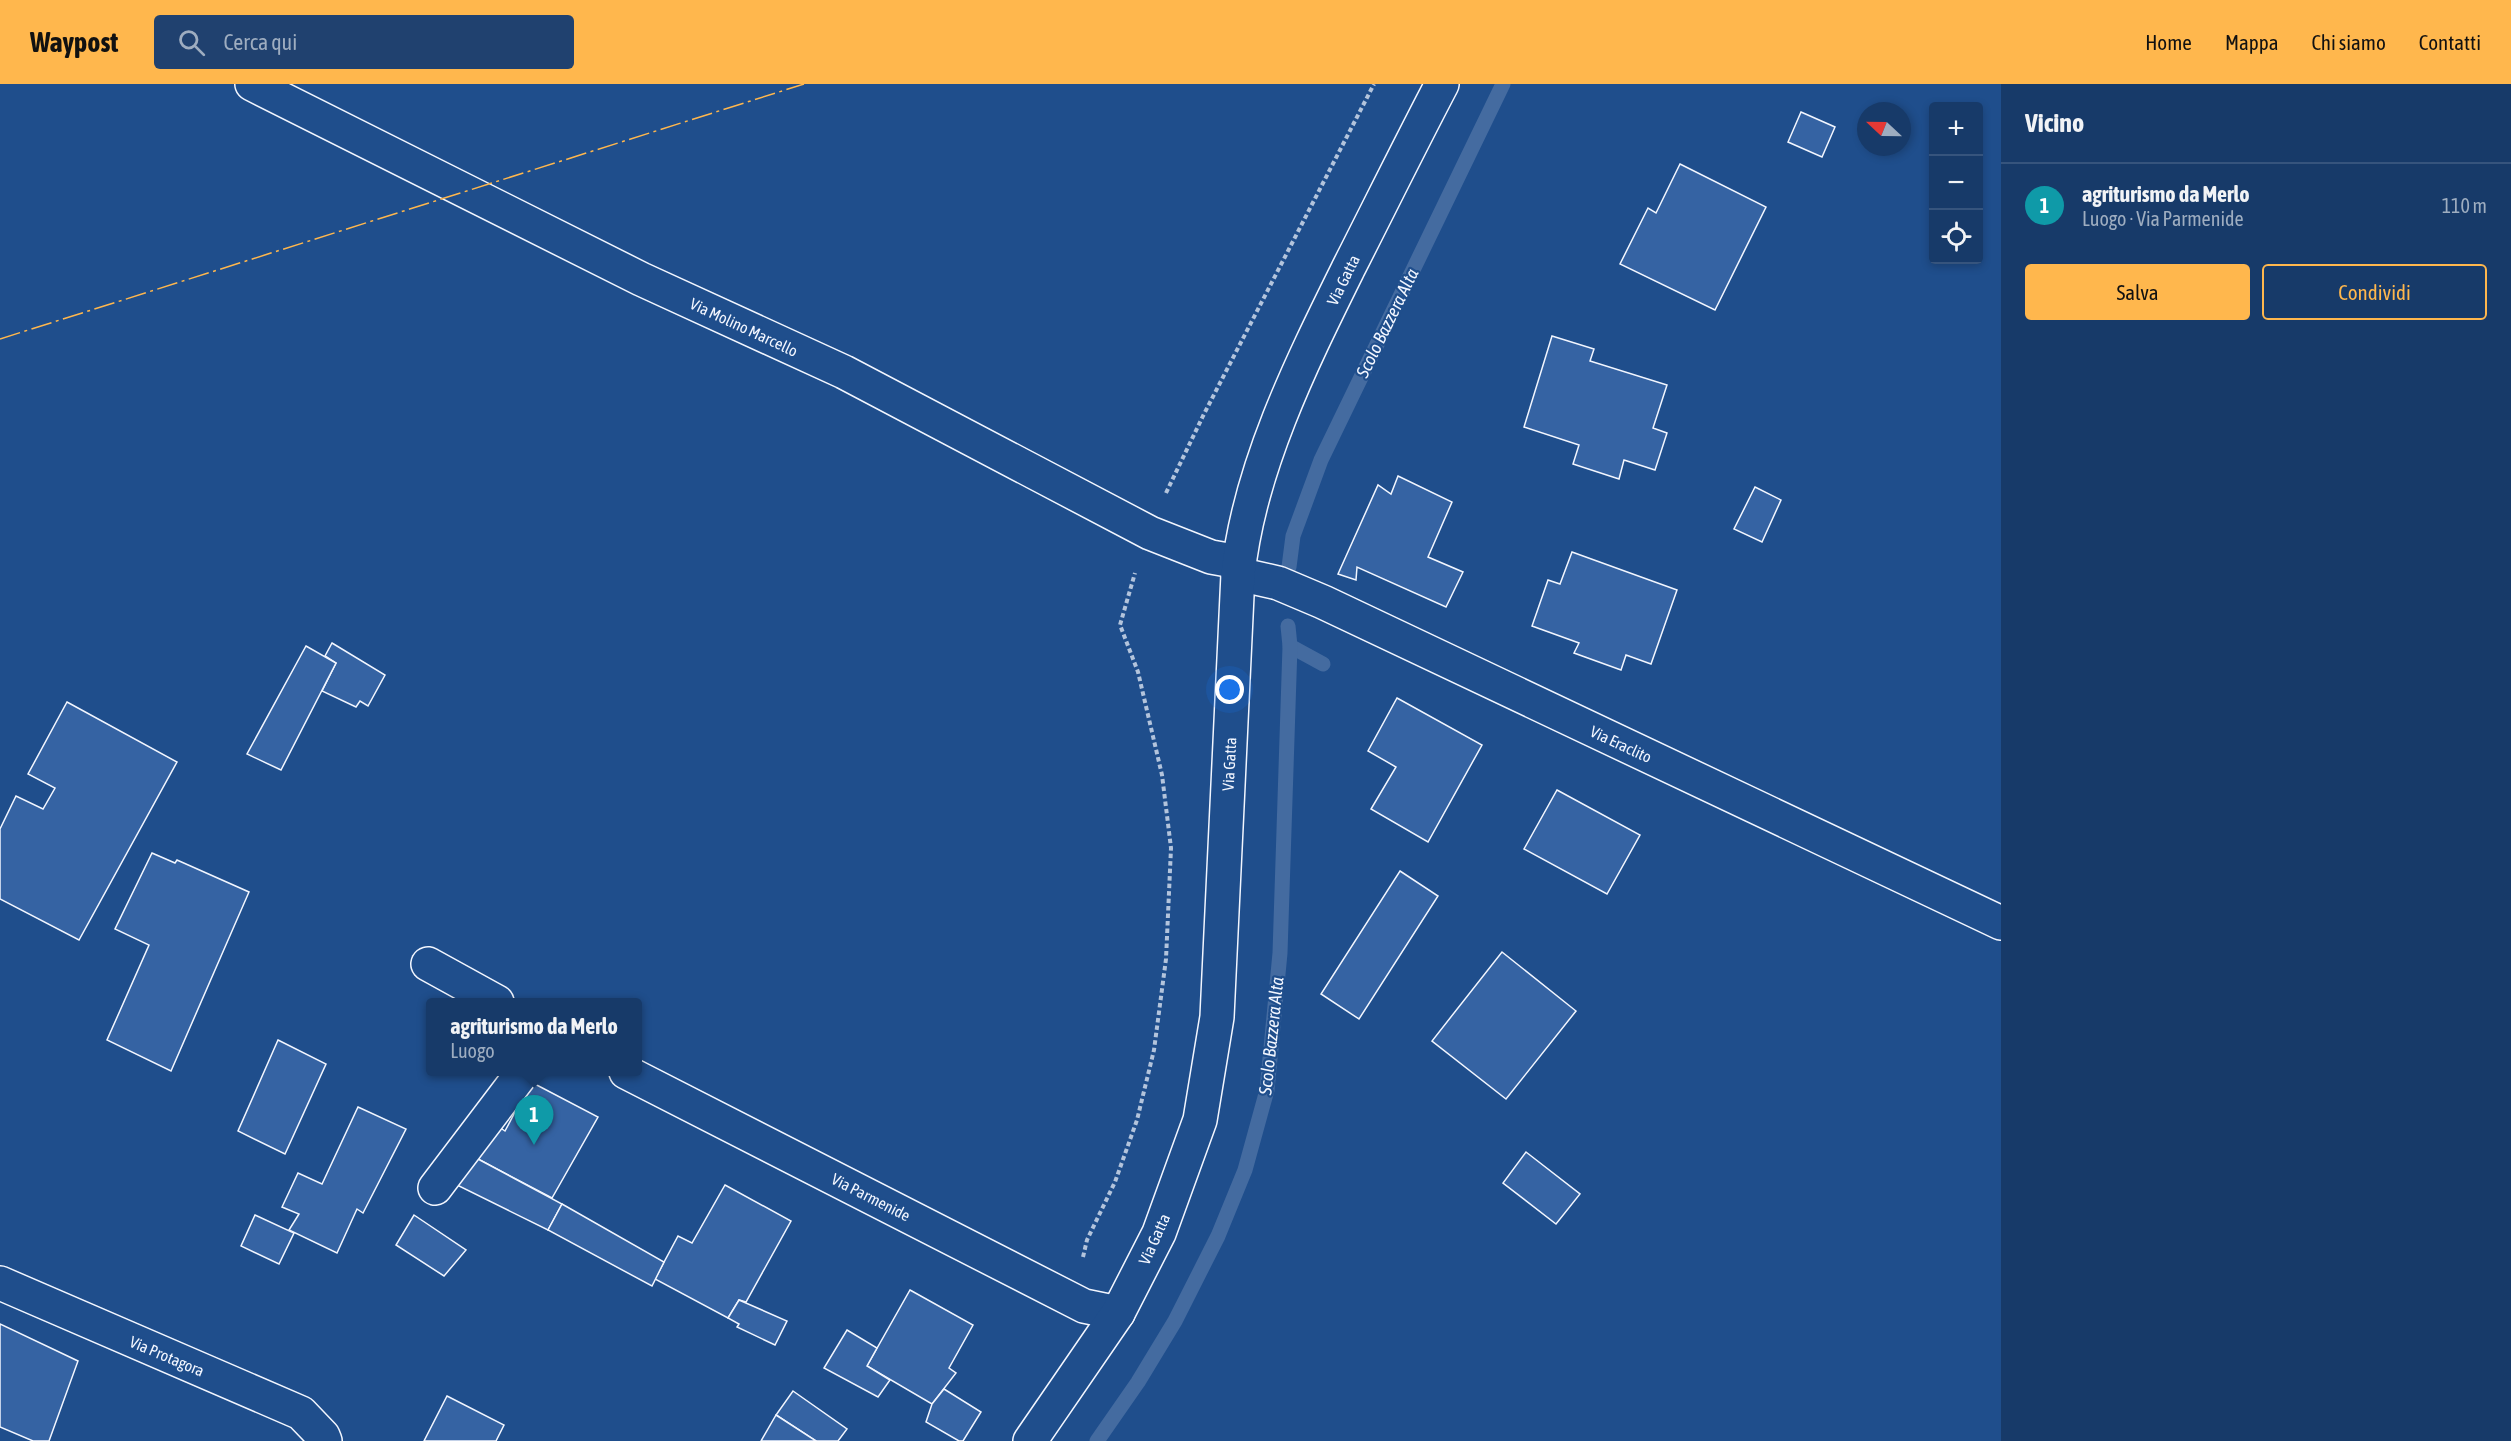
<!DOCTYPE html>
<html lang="it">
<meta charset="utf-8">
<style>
:root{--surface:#173a69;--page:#20416f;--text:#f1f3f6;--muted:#9eadc0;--line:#36547d;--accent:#ffb74d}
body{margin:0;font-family:"Asap Condensed",sans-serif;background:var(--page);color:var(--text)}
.controls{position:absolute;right:18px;top:18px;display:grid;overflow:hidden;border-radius:6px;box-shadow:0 3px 9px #0003}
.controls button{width:54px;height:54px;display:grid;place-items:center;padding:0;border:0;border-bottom:2px solid var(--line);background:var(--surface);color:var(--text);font:30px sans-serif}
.compass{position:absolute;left:1857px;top:18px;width:54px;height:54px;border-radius:50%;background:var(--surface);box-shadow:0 3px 9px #0003;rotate:292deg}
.you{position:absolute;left:1230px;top:606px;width:21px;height:21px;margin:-15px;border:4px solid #fff;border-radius:50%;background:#1a73e8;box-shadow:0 0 0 9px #1a73e833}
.badge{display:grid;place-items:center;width:39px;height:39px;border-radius:50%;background:var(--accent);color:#fff;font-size:20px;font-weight:700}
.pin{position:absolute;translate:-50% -50px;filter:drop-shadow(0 2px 3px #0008)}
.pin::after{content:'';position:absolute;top:32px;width:21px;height:18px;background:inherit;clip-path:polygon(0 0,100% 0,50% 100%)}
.popup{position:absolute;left:426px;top:914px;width:216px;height:78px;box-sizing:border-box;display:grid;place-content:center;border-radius:6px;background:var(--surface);filter:drop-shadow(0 2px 4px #0005);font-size:20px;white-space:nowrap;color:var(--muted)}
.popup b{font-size:22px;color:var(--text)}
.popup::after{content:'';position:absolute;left:50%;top:100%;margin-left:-12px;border:12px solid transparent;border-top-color:var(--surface)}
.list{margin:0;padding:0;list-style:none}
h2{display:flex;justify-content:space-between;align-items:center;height:78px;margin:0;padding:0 24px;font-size:26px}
h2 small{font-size:20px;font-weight:400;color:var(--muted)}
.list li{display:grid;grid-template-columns:39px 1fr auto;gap:18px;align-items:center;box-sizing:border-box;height:84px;padding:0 24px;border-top:2px solid var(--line)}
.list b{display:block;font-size:22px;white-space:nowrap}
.list p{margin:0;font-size:20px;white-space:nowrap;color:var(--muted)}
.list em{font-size:20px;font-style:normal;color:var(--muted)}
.actions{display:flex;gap:12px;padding:18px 24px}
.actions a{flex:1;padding:14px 0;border:2px solid var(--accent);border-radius:6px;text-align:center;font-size:21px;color:var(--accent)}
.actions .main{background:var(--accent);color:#111}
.icon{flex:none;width:33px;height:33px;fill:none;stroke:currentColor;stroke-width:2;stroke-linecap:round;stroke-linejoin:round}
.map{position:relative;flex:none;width:2001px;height:1357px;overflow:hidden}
header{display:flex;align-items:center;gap:36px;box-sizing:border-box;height:84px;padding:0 30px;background:var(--accent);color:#111}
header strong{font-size:28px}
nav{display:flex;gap:33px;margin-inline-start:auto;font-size:21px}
.search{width:420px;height:54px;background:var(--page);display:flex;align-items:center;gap:15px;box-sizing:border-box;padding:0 21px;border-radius:6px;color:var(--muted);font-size:22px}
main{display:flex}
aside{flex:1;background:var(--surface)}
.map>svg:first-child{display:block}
</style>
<header>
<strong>Waypost</strong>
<div class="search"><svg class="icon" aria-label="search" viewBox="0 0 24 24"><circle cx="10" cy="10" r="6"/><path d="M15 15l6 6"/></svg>Cerca qui</div>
<nav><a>Home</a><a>Mappa</a><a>Chi siamo</a><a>Contatti</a></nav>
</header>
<main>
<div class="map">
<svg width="2001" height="1357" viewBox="0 0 2001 1357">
<rect width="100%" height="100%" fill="#1f4e8c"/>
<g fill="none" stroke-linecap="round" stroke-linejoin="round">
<g stroke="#446ba0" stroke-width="15">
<polyline points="1289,483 1293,452 1321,376 1503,0"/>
<polyline points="1290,562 1323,580"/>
<polyline points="1097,1357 1138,1298 1175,1237 1218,1152 1245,1086 1267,1006 1280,869 1290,562 1288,542"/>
</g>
</g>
<g fill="#3563a3" stroke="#f2f6ff" stroke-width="1.5">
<polygon points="1801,28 1835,43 1822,73 1788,58"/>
<polygon points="1680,80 1766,123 1715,226 1620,180 1648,124 1656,129"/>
<polygon points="1552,252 1594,265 1590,277 1667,301 1653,344 1667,349 1655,386 1624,376 1619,395 1573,380 1579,361 1524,343"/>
<polygon points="1398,392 1452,418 1428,473 1463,488 1446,523 1357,483 1356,496 1338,490 1378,401 1391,410"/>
<polygon points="1755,403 1781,416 1762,458 1734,445"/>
<polygon points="1572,468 1677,506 1651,580 1626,571 1621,586 1574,569 1579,559 1532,542 1548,496 1560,500"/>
<polygon points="332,559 385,591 368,622 360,617 356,623 322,607 336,579 325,572"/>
<polygon points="306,562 336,579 281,686 247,670"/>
<polygon points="1397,614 1482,661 1428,758 1371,725 1396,683 1368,667"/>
<polygon points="67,618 177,678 79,856 0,815 0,745 16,712 43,725 55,704 28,690"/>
<polygon points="1557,706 1640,751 1607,810 1524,765"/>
<polygon points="152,769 175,779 177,776 249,808 171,987 107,956 149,861 115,845"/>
<polygon points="1400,787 1438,812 1359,935 1321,910"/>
<polygon points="1502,868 1576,927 1506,1015 1432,957"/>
<polygon points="278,956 326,980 285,1070 238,1047"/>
<polygon points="531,998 598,1033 552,1114 478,1075 496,1041 505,1047"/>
<polygon points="358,1023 406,1045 363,1129 357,1125 337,1169 289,1146 299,1130 282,1123 298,1089 322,1100"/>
<polygon points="1526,1068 1580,1110 1556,1140 1503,1099"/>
<polygon points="478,1075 562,1120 548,1146 457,1101"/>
<polygon points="725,1101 791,1137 746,1218 739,1216 728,1234 655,1195 678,1152 692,1159"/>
<polygon points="562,1120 664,1178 652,1202 548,1146"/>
<polygon points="255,1131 294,1149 279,1180 241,1162"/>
<polygon points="414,1131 466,1166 444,1192 396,1161"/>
<polygon points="910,1206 973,1241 949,1284 956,1289 932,1320 867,1282"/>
<polygon points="739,1216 787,1237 775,1261 737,1243 739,1240 728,1234"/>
<polygon points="0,1240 78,1277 49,1357 33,1357 0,1343"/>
<polygon points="847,1246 877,1264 867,1282 890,1296 878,1313 824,1284"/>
<polygon points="944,1305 981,1328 963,1357 959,1357 926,1338 932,1320"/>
<polygon points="793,1307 847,1345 838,1357 816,1357 776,1331"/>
<polygon points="447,1312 504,1341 496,1357 424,1357"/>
<polygon points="776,1331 816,1357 761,1357"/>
</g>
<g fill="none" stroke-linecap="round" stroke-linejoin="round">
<g stroke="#f2f6ff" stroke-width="36">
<g id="minor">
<polyline points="252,0 641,195 844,288 1150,449 1211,473 1239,478"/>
<polyline points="1238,490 1278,499 1323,518 2001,839"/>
<polyline points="428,880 497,918"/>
<polyline points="626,988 1084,1222 1118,1229"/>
<polyline points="435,1104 523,988"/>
<polyline points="0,1199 301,1329 323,1352 325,1357"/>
<path d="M 1030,1357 L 1118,1229 L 1159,1149 L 1200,1036 L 1217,933 L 1238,490 C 1249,384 1302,278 1349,183 C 1380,122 1410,61 1442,0"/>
</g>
</g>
<g stroke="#b3c4dc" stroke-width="4" stroke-dasharray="4.5 3" stroke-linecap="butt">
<polyline points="1166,409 1203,332 1374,0"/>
<polyline points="1083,1173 1087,1156 1115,1098 1137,1036 1154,966 1166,875 1171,764 1162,691 1138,588 1120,541 1135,489"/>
</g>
<use href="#minor" stroke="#1f4e8c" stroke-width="33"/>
<polyline stroke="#ffb74d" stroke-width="1.5" stroke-dasharray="21 4.5 3 4.5" stroke-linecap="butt" points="0,255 804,0"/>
</g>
<g text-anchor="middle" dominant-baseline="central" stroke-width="4.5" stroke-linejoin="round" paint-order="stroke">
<g font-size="16" fill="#f2f6ff" stroke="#1f4e8c">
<text transform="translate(1343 196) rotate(-64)">Via Gatta</text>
<text transform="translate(744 243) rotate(25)">Via Molino Marcello</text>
<text transform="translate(1621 660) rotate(25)">Via Eraclito</text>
<text transform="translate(1229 680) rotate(-87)">Via Gatta</text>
<text transform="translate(871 1113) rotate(27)">Via Parmenide</text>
<text transform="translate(1154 1155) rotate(-66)">Via Gatta</text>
<text transform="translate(167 1272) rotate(23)">Via Protagora</text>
</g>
<g font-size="18" font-style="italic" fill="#f2f6ff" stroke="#1f4e8c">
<text transform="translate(1387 239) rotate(-64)">Scolo Bazzera Alta</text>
<text transform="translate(1271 952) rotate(-84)">Scolo Bazzera Alta</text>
</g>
</g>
</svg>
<div class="controls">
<button>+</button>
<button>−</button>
<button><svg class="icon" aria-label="locate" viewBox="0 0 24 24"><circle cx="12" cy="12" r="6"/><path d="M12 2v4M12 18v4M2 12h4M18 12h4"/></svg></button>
</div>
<svg class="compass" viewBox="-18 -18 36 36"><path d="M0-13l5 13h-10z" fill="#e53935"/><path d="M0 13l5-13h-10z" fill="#9eadc0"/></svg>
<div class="you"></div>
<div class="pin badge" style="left:534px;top:1061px;background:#0f9aa8">1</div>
<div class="popup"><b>agriturismo da Merlo</b>Luogo</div>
</div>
<aside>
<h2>Vicino<small></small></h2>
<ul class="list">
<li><span class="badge" style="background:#0f9aa8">1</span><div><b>agriturismo da Merlo</b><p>Luogo · Via Parmenide</p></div><em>110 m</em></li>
</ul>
<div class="actions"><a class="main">Salva</a><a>Condividi</a></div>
</aside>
</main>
